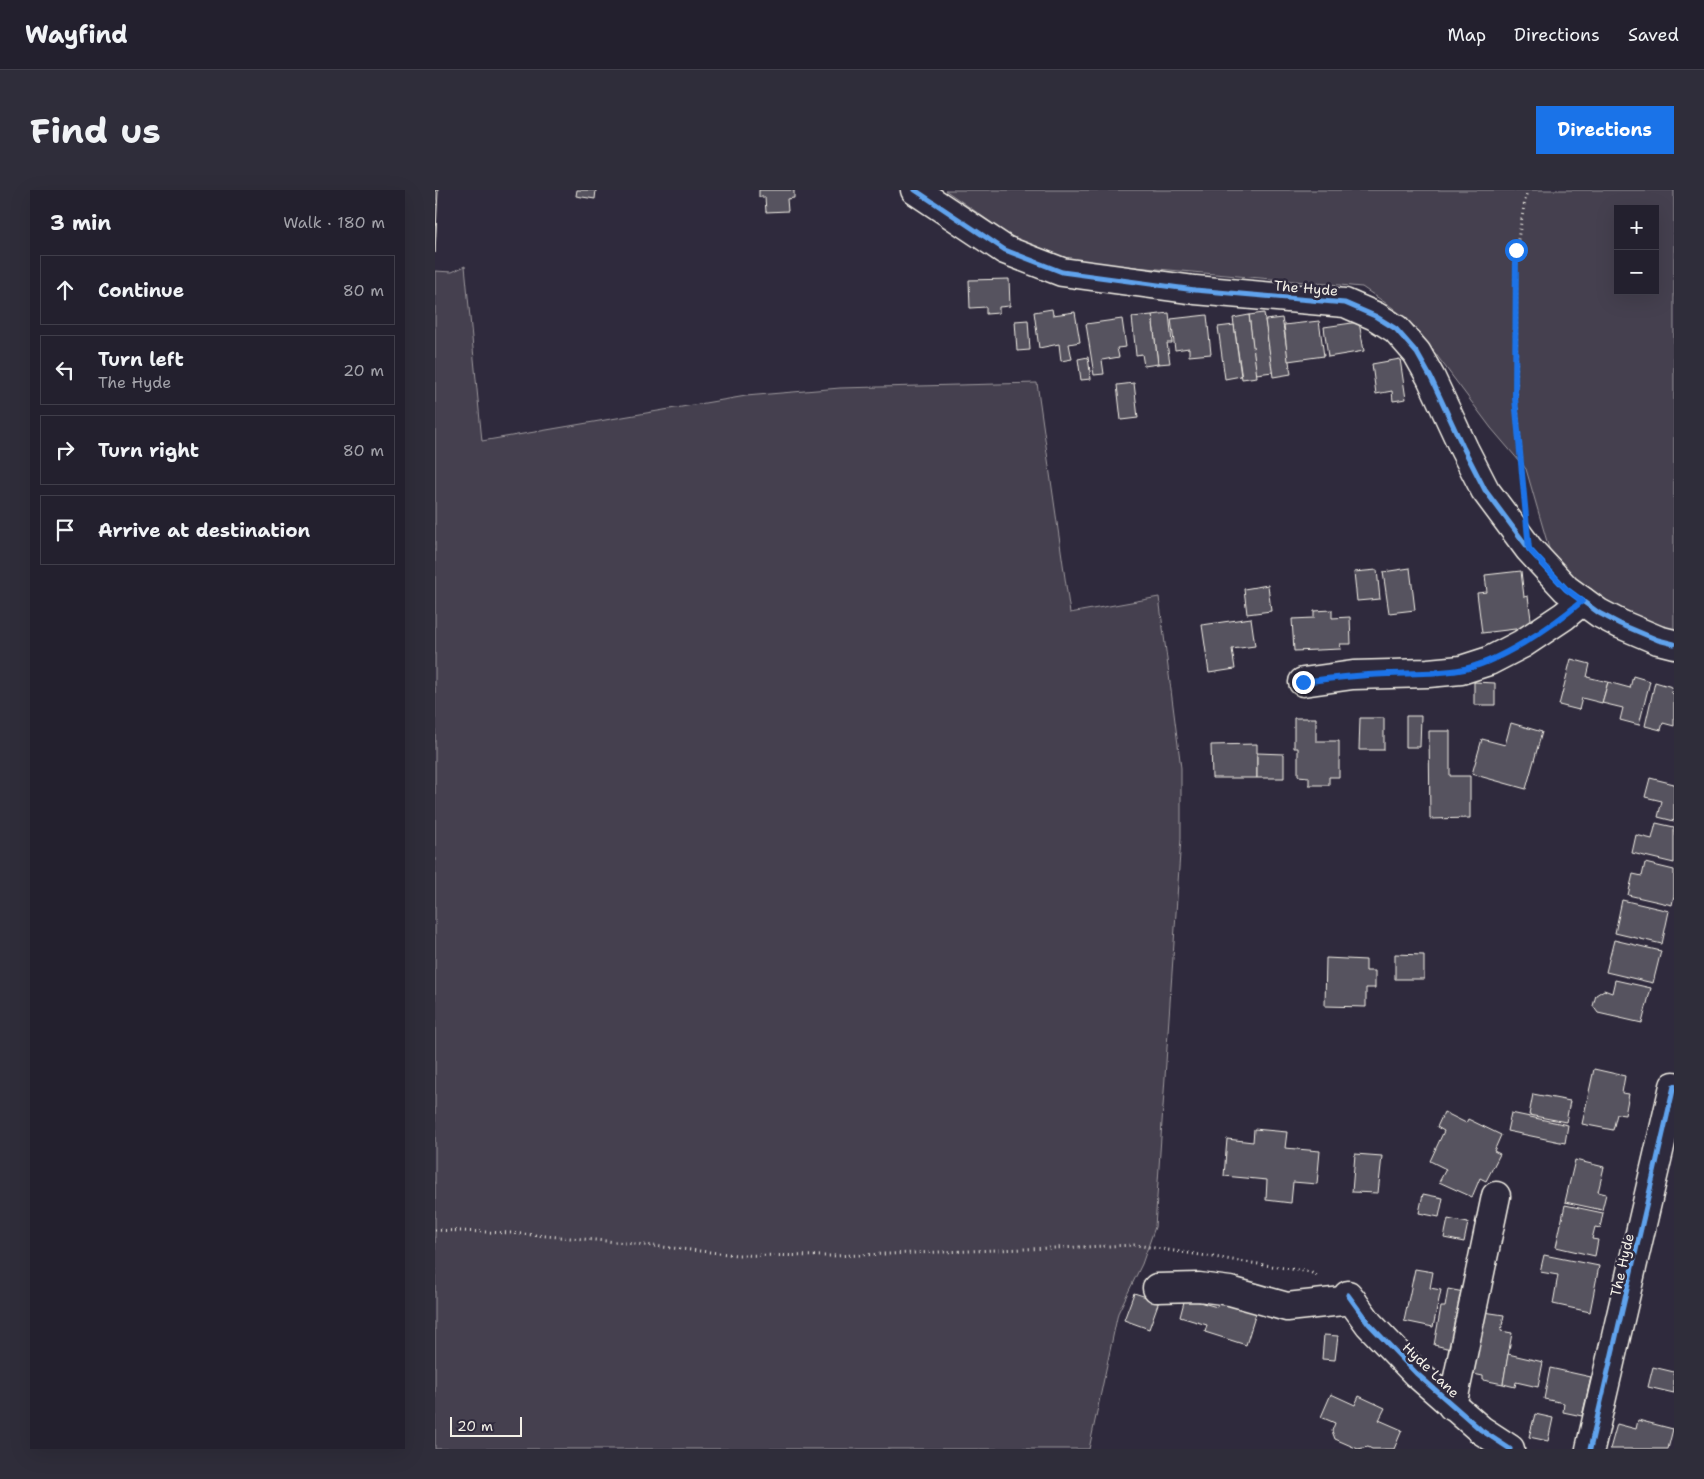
<!DOCTYPE html>
<meta charset="utf-8">
<style>
:root{--surface:#23202e;--page:#2f2d3a;--text:#f1f3f6;--muted:#a3a3aa;--line:#403e4a;--accent:#1a73e8}
body{margin:0;font-family:"Shantell Sans",sans-serif;background:var(--page);color:var(--text)}
.controls{position:absolute;right:15px;top:15px;display:grid;overflow:hidden;border-radius:0px;box-shadow:0 5px 20px #0002}
.controls button{width:45px;height:45px;display:grid;place-items:center;padding:0;border:0;border-bottom:1px solid var(--line);background:var(--surface);color:var(--text);font:25px sans-serif}
.scale{position:absolute;left:15px;bottom:12px;width:72px;box-sizing:border-box;padding-left:5px;border:2px solid #f4f1e8;border-top:0;font-size:14px;line-height:18px;white-space:nowrap;color:#f4f1e8;-webkit-text-stroke:4px #2f2a3d;paint-order:stroke}
.stop{position:absolute;width:15px;height:15px;margin:-11px;border:4px solid #1a73e8;border-radius:50%;background:#fff}
.stop.end{background:#1a73e8;border-color:#fff;box-shadow:0 1px 5px #0008}
.list{margin:0;padding:0;list-style:none}
h2{display:flex;justify-content:space-between;align-items:center;height:65px;margin:0;padding:0 20px;font-size:21px}
h2 small{font-size:16px;font-weight:400;color:var(--muted)}
.list li{display:grid;grid-template-columns:32px 1fr auto;gap:15px;align-items:center;box-sizing:border-box;height:70px;margin:0 10px 10px;padding:0 10px;border:1px solid var(--line);border-radius:0px}
.list b{display:block;font-size:19px;white-space:nowrap}
.list p{margin:0;font-size:16px;white-space:nowrap;color:var(--muted)}
.list em{font-size:16px;font-style:normal;color:var(--muted)}
.icon{flex:none;width:28px;height:28px;fill:none;stroke:currentColor;stroke-width:2;stroke-linecap:round;stroke-linejoin:round}
.map{position:relative;flex:none;width:1239px;height:1259px;overflow:hidden;border-radius:0px}
header{display:flex;align-items:center;gap:30px;box-sizing:border-box;height:70px;padding:0 25px;background:var(--surface);border-bottom:1px solid var(--line)}
header strong{font-size:24px}
nav{display:flex;gap:28px;margin-inline-start:auto;font-size:18px}
.intro{display:flex;align-items:center;justify-content:space-between;box-sizing:border-box;height:120px;padding:0 30px}
h1{margin:0;font-size:35px}
.button{padding:12px 22px;border-radius:0px;background:var(--accent);color:#fff;font-size:18px;font-weight:700}
main{display:flex;gap:30px;padding:0 30px}
aside{flex:1;background:var(--surface);border-radius:0px;box-shadow:0 5px 20px #0002}
.map>svg:first-child{display:block}
</style>
<header>
<strong>Wayfind</strong>
<nav><a>Map</a><a>Directions</a><a>Saved</a></nav>
</header>
<div class="intro"><h1>Find us</h1><a class="button">Directions</a></div>
<main>
<aside>
<h2>3 min<small>Walk · 180 m</small></h2>
<ul class="list">
<li><svg class="icon" aria-label="ahead" viewBox="0 0 24 24"><path d="M12 20V5M6 11l6-6 6 6"/></svg><div><b>Continue</b></div><em>80 m</em></li>
<li><svg class="icon" aria-label="left" viewBox="0 0 24 24"><path d="M17 20v-9H6M10 6l-5 5 5 5"/></svg><div><b>Turn left</b><p>The Hyde</p></div><em>20 m</em></li>
<li><svg class="icon" aria-label="right" viewBox="0 0 24 24"><path d="M7 20v-9h11M14 6l5 5-5 5"/></svg><div><b>Turn right</b></div><em>80 m</em></li>
<li><svg class="icon" aria-label="arrive" viewBox="0 0 24 24"><path d="M6 21V4h12l-3 4 3 4H6"/></svg><div><b>Arrive at destination</b></div></li>
</ul>
</aside>
<div class="map">
<svg width="1239" height="1259" viewBox="0 0 1239 1259">
<rect width="100%" height="100%" fill="#2f2a3d"/>
<filter id="ink" filterUnits="userSpaceOnUse"><feTurbulence type="fractalNoise" baseFrequency=".02" numOctaves="2"/><feDisplacementMap in="SourceGraphic" scale="10" xChannelSelector="R" yChannelSelector="G"/><feConvolveMatrix kernelMatrix="1 2 1 2 8 2 1 2 1" color-interpolation-filters="sRGB"/></filter>
<g filter="url(#ink)">
<g fill="#454050" stroke="#9c989c" fill-rule="evenodd">
<path d="M 510,0 L 1239,0 L 1239,443 L 1161,414 L 1115,362 L 1091,279 L 1056,238 L 982,139 L 958,118 L 927,97 L 632,71 L 588,55 ZM 1183,19 L 1220,19 L 1220,101 L 1183,101 Z"/>
<polygon points="30,76 47,251 311,206 405,198 602,193 635,423 724,407 746,578 746,648 720,1037 707,1074 683,1123 654,1259 0,1259 0,81 17,82"/>
</g>
<g fill="#56525f" stroke="#f4f1e8">
<polygon points="0,0 3,0 0,63"/>
<polygon points="142,0 161,0 160,9 141,6"/>
<polygon points="324,0 359,0 359,8 352,9 353,21 331,22 330,7 324,7"/>
<polygon points="574,89 575,116 564,117 564,123 551,124 551,117 535,118 534,90"/>
<polygon points="617,119 618,125 640,122 645,152 634,154 637,169 626,171 624,154 604,158 599,122"/>
<polygon points="734,123 737,153 732,153 735,173 723,174 717,125"/>
<polygon points="829,123 838,182 821,184 814,125"/>
<polygon points="717,125 723,174 709,176 707,164 701,165 697,127"/>
<polygon points="772,125 776,164 754,166 754,158 740,160 736,129"/>
<polygon points="814,125 822,187 807,189 798,128"/>
<polygon points="847,128 856,184 838,187 830,130"/>
<polygon points="687,129 691,157 682,158 684,167 667,170 669,184 659,185 651,134"/>
<polygon points="593,130 595,160 582,161 580,131"/>
<polygon points="884,131 889,166 853,171 849,135"/>
<polygon points="924,132 929,161 893,167 889,137"/>
<polygon points="799,135 806,186 790,189 783,137"/>
<polygon points="653,167 656,189 646,190 643,169"/>
<polygon points="965,169 971,209 958,211 957,201 941,204 937,174"/>
<polygon points="699,193 703,228 686,230 682,195"/>
<polygon points="975,378 980,420 954,423 948,382"/>
<polygon points="942,380 945,409 922,411 919,382"/>
<polygon points="1086,381 1089,407 1093,406 1097,437 1047,443 1042,403 1052,402 1050,385"/>
<polygon points="833,395 836,421 812,424 809,399"/>
<polygon points="897,420 897,428 915,427 916,454 905,454 906,459 859,461 857,429 879,428 879,421"/>
<polygon points="816,428 820,456 797,459 800,479 774,483 767,435"/>
<polygon points="1136,469 1155,474 1152,487 1173,492 1167,513 1147,508 1144,520 1124,515"/>
<polygon points="1198,486 1215,491 1204,535 1185,530 1188,518 1167,513 1173,492 1195,498"/>
<polygon points="1039,492 1060,493 1060,515 1039,515"/>
<polygon points="1220,492 1237,497 1236,503 1239,504 1239,536 1228,533 1226,540 1210,536"/>
<polygon points="971,526 986,526 985,557 971,557"/>
<polygon points="859,528 881,528 881,551 904,551 904,587 894,587 894,595 874,595 874,587 863,586 863,558 859,558"/>
<polygon points="925,528 949,528 949,560 924,560"/>
<polygon points="1076,533 1107,542 1091,599 1037,584 1047,549 1070,555"/>
<polygon points="994,541 1015,541 1015,586 1035,586 1035,628 995,629"/>
<polygon points="822,554 822,588 777,588 776,555"/>
<polygon points="822,563 849,564 849,588 822,588"/>
<polygon points="1215,588 1239,594 1239,631 1223,627 1227,611 1210,607"/>
<polygon points="1221,633 1239,637 1239,673 1197,663 1201,645 1217,649"/>
<polygon points="1210,673 1239,680 1239,705 1237,715 1193,705 1198,684 1207,686"/>
<polygon points="1187,710 1234,721 1227,754 1180,743"/>
<polygon points="1179,750 1226,761 1218,793 1171,782"/>
<polygon points="960,764 989,765 989,789 960,789"/>
<polygon points="891,768 931,770 931,781 940,781 940,798 931,798 931,817 890,816"/>
<polygon points="1180,790 1216,798 1207,833 1163,823 1158,816 1161,805 1169,800 1177,803"/>
<polygon points="1159,879 1190,886 1187,903 1194,904 1190,925 1182,924 1178,940 1147,934"/>
<polygon points="1098,904 1135,911 1131,932 1094,925"/>
<polygon points="1009,922 1031,933 1033,929 1066,945 1059,961 1065,964 1051,991 1045,988 1037,1007 1004,992 1011,979 995,971 1009,941 1002,937"/>
<polygon points="1076,923 1133,935 1130,953 1072,941"/>
<polygon points="819,939 852,942 850,958 885,961 882,994 858,992 856,1013 831,1010 832,990 789,986 792,949 818,952"/>
<polygon points="920,964 947,966 943,1003 917,1002"/>
<polygon points="1140,970 1169,977 1163,1002 1171,1004 1167,1020 1130,1012"/>
<polygon points="988,1004 1008,1008 1004,1027 984,1023"/>
<polygon points="1130,1015 1168,1023 1165,1038 1160,1037 1157,1049 1163,1050 1160,1066 1121,1057"/>
<polygon points="1013,1029 1033,1033 1029,1052 1009,1048"/>
<polygon points="1109,1065 1164,1076 1155,1122 1118,1114 1123,1085 1105,1082"/>
<polygon points="980,1079 998,1082 995,1098 1006,1100 998,1137 969,1131"/>
<polygon points="1013,1099 1029,1102 1025,1161 999,1155 1006,1117 1010,1117"/>
<polygon points="699,1103 724,1111 714,1139 689,1130"/>
<polygon points="750,1108 782,1117 783,1112 821,1123 811,1155 770,1142 772,1135 745,1127"/>
<polygon points="1049,1122 1069,1125 1066,1141 1077,1143 1068,1194 1048,1190 1048,1186 1038,1184"/>
<polygon points="889,1145 903,1146 900,1170 887,1169"/>
<polygon points="1073,1164 1108,1172 1103,1197 1081,1192 1080,1197 1068,1194"/>
<polygon points="1218,1177 1239,1182 1239,1203 1213,1197"/>
<polygon points="1115,1178 1156,1187 1147,1226 1128,1222 1129,1213 1109,1209"/>
<polygon points="896,1204 920,1215 924,1206 950,1218 944,1230 967,1240 959,1259 937,1259 933,1257 923,1259 900,1249 897,1241 900,1233 886,1227"/>
<polygon points="1100,1224 1118,1228 1113,1251 1094,1247"/>
<polygon points="1203,1230 1238,1239 1233,1259 1175,1259 1182,1234 1201,1239"/>
</g>
<g fill="none" stroke-linecap="round" stroke-linejoin="round">
<g stroke="#f4f1e8" stroke-width="31">
<g id="minor">
<polyline points="480,0 570,60 627,82 760,100 910,113 940,126 961,139 982,163 996,188 1029,259 1050,300 1094,359 1131,399 1164,423 1185,434 1223,450 1239,454"/>
<polyline points="868,492 918,485 993,483 1026,480 1054,471 1087,454 1129,426 1147,411"/>
<polyline points="722,1098 764,1097 795,1101 852,1117 917,1110"/>
<polyline points="913,1105 934,1134 981,1183 1046,1240 1075,1259"/>
<polyline points="1017,1216 1061,1006"/>
<polyline points="1155,1259 1239,896"/>
</g>
</g>
<g stroke="#f4f1e8" stroke-width="3" stroke-dasharray="1 4" stroke-linecap="butt">
<polyline points="1089,309 1081,208 1081,60 1092,0"/>
<polyline points="0,1040 75,1043 172,1051 302,1065 396,1066 701,1055 875,1082 884,1087"/>
</g>
<use href="#minor" stroke="#2f2a3d" stroke-width="28"/>
<g stroke="#2f2a3d" stroke-width="8">
<g id="cycleway">
<polyline points="480,0 570,60 627,82 760,100 910,113 940,126 961,139 982,163 996,188 1029,259 1050,300 1094,359 1131,399 1164,423 1185,434 1223,450 1239,454"/>
<polyline points="913,1105 934,1134 981,1183 1046,1240 1075,1259"/>
<polyline points="1155,1259 1239,896"/>
</g>
</g>
<use href="#cycleway" stroke="#60a3ed" stroke-width="5"/>
</g>
</g>
<g fill="none" stroke-linecap="round" stroke-linejoin="round" filter="url(#ink)">
<path stroke="#1a73e8" stroke-width="6" d="M 868,492 C 896,488 924,485 952,484 C 976,483 1000,484 1024,480 C 1062,474 1118,436 1147,411 L 1131,399 L 1094,359 L 1080,208 L 1081,60"/>
</g>
<g text-anchor="middle" dominant-baseline="central" stroke-width="5" stroke-linejoin="round" paint-order="stroke">
<g font-size="14" fill="#f4f1e8" stroke="#2f2a3d">
<text transform="translate(871 98) rotate(5)">The Hyde</text>
<text transform="translate(1187 1075) rotate(-77)">The Hyde</text>
<text transform="translate(996 1180) rotate(44)">Hyde Lane</text>
</g>
</g>
</svg>
<div class="controls">
<button>+</button>
<button>−</button>
</div>
<div class="scale">20 m</div>
<div class="stop" style="left:1081px;top:60px"></div>
<div class="stop end" style="left:868px;top:492px"></div>
</div>
</main>
